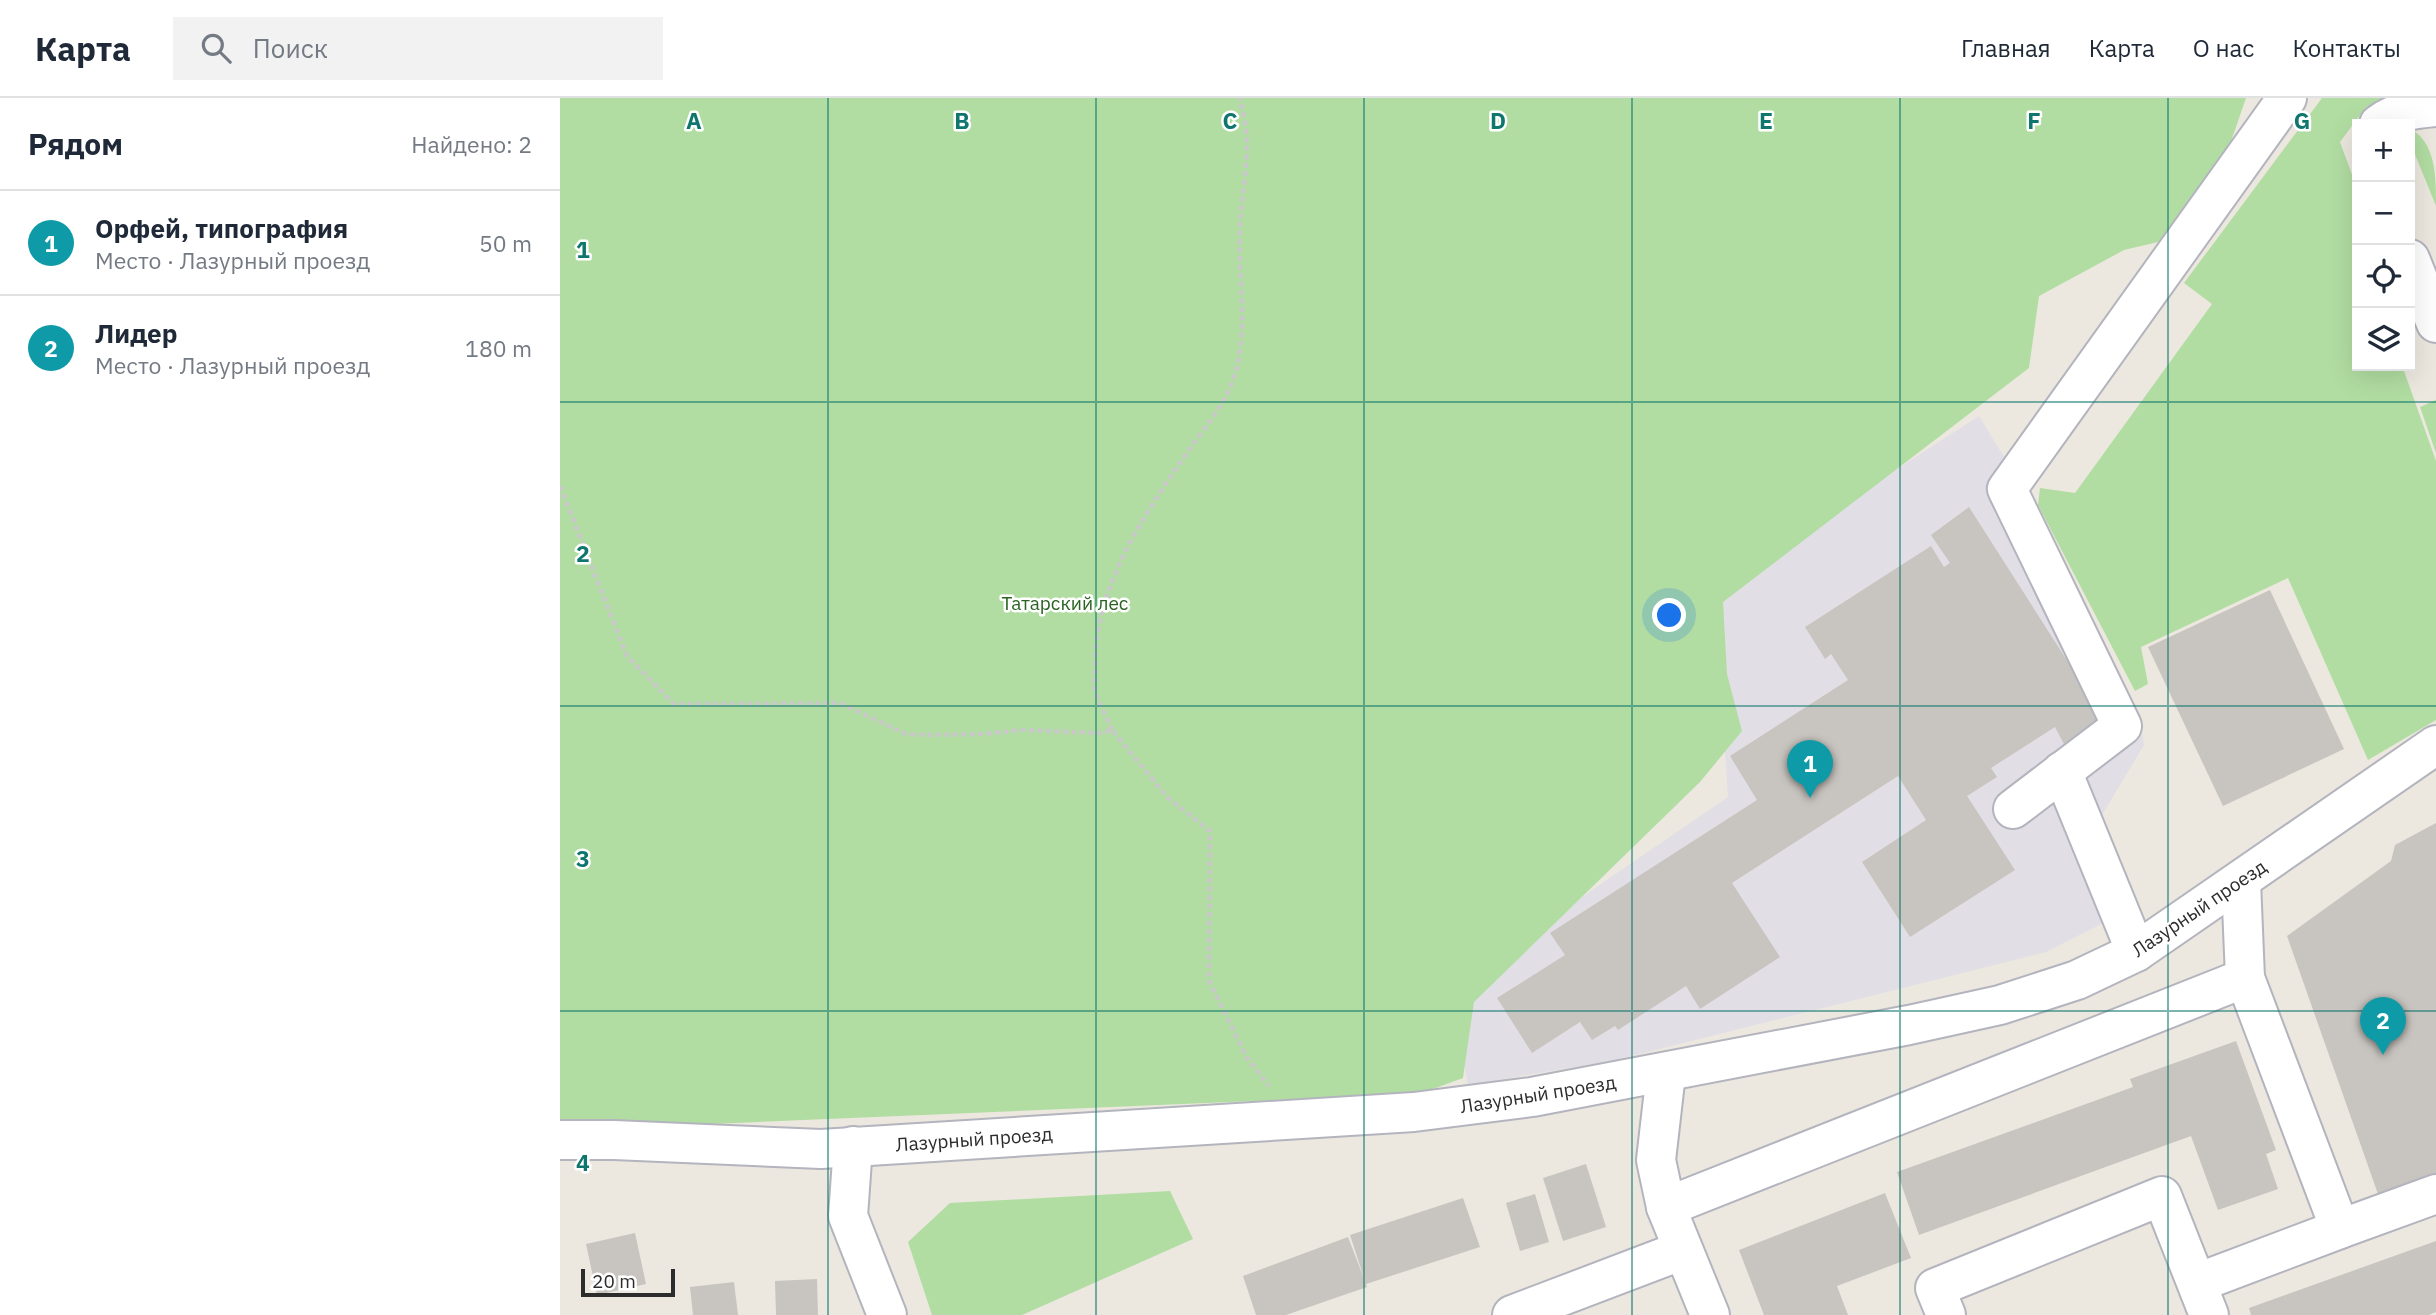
<!DOCTYPE html>
<html lang="ru">
<meta charset="utf-8">
<style>
:root{--surface:#fff;--page:#f2f2f3;--text:#1f2937;--muted:#747a83;--line:#e0e1e3;--accent:#7c3aed}
body{margin:0;font-family:"IBM Plex Sans",sans-serif;background:var(--page);color:var(--text)}
.controls{position:absolute;right:21px;top:21px;display:grid;overflow:hidden;border-radius:0px;box-shadow:0 7px 28px #0002}
.controls button{width:63px;height:63px;display:grid;place-items:center;padding:0;border:0;border-bottom:2px solid var(--line);background:var(--surface);color:var(--text);font:35px sans-serif}
.scale{position:absolute;left:21px;bottom:18px;width:94px;box-sizing:border-box;padding-left:7px;border:4px solid #2c2c2c;border-top:0;font-size:19px;line-height:24px;white-space:nowrap;color:#2c2c2c;-webkit-text-stroke:5px #fff;paint-order:stroke}
.you{position:absolute;left:1110px;top:518px;width:24px;height:24px;margin:-18px;border:5px solid #fff;border-radius:50%;background:#1a73e8;box-shadow:0 0 0 10px #1a73e833}
.badge{display:grid;place-items:center;width:46px;height:46px;border-radius:50%;background:var(--accent);color:#fff;font-size:23px;font-weight:700}
.pin{position:absolute;translate:-50% -58px;filter:drop-shadow(0 2px 4px #0008)}
.pin::after{content:'';position:absolute;top:37px;width:24px;height:21px;background:inherit;clip-path:polygon(0 0,100% 0,50% 100%)}
.list{margin:0;padding:0;list-style:none}
h2{display:flex;justify-content:space-between;align-items:center;height:91px;margin:0;padding:0 28px;font-size:30px}
h2 small{font-size:23px;font-weight:400;color:var(--muted)}
.list li{display:grid;grid-template-columns:46px 1fr auto;gap:21px;align-items:center;box-sizing:border-box;height:105px;padding:0 28px;border-top:2px solid var(--line)}
.list b{display:block;font-size:26px;white-space:nowrap}
.list p{margin:0;font-size:23px;white-space:nowrap;color:var(--muted)}
.list em{font-size:23px;font-style:normal;color:var(--muted)}
.icon{flex:none;width:38px;height:38px;fill:none;stroke:currentColor;stroke-width:2;stroke-linecap:round;stroke-linejoin:round}
.map{position:relative;flex:none;width:1876px;height:1217px;overflow:hidden}
header{display:flex;align-items:center;gap:42px;box-sizing:border-box;height:98px;padding:0 35px;background:var(--surface);border-bottom:2px solid var(--line)}
header strong{font-size:33px}
nav{display:flex;gap:38px;margin-inline-start:auto;font-size:24px}
.search{width:490px;height:63px;background:var(--page);display:flex;align-items:center;gap:18px;box-sizing:border-box;padding:0 24px;border-radius:0px;color:var(--muted);font-size:26px}
main{display:flex}
aside{flex:1;background:var(--surface)}
.map>svg:first-child{display:block}
</style>
<header>
<strong>Карта</strong>
<div class="search"><svg class="icon" aria-label="search" viewBox="0 0 24 24"><circle cx="10" cy="10" r="6"/><path d="M15 15l6 6"/></svg>Поиск</div>
<nav><a>Главная</a><a>Карта</a><a>О нас</a><a>Контакты</a></nav>
</header>
<main>
<aside>
<h2>Рядом<small>Найдено: 2</small></h2>
<ul class="list">
<li><span class="badge" style="background:#0f9aa8">1</span><div><b>Орфей, типография</b><p>Место · Лазурный проезд</p></div><em>50 m</em></li>
<li><span class="badge" style="background:#0f9aa8">2</span><div><b>Лидер</b><p>Место · Лазурный проезд</p></div><em>180 m</em></li>
</ul>
</aside>
<div class="map">
<svg width="1876" height="1217" viewBox="0 0 1876 1217">
<rect width="100%" height="100%" fill="#ece8df"/>
<polygon fill="#e1dfe5" points="1419,318 1478,414 1580,625 1584,647 1536,727 1577,808 1486,854 1056,962 908,987 890,889 1168,699 1154,489"/>
<g fill="#b1dda2">
<polygon points="0,0 1686,0 1658,81 1598,144 1564,152 1479,198 1469,270 1163,504 1167,576 1182,633 1140,684 914,904 903,980 859,996 128,1027 0,1028"/>
<polygon points="1762,0 1838,0 1806,9 1780,44 1797,90 1797,268 1845,268 1844,273 1876,363 1876,622 1808,662 1728,480 1581,549 1588,586 1575,593 1478,407 1480,390 1515,395 1652,206 1624,185"/>
<path d="M 1854,33 C 1876,48 1876,81 1876,108 L 1850,44 L 1850,34 Z"/>
<polygon points="1876,302 1876,355 1860,309"/>
<polygon points="610,1093 633,1141 462,1217 372,1217 348,1144 390,1105"/>
</g>
<g fill="#c8c4bf">
<polygon points="1409,409 1545,622 1504,646 1495,629 1431,670 1437,679 1407,698 1455,772 1350,839 1302,764 1366,722 1338,678 1172,785 1220,859 1140,911 1126,888 1058,932 1055,928 1032,942 1020,924 972,955 937,900 1005,857 990,835 1197,702 1170,658 1288,582 1271,556 1265,561 1245,529 1371,448 1384,469 1390,465 1371,437"/>
<polygon points="1710,492 1784,651 1663,708 1588,549"/>
<polygon points="1876,725 1876,1076 1818,1096 1727,838 1831,763 1835,747"/>
<polygon points="1676,943 1716,1052 1706,1056 1718,1091 1658,1112 1631,1038 1359,1137 1337,1074 1573,989 1570,981"/>
<polygon points="1026,1066 1046,1129 1003,1143 983,1080"/>
<polygon points="1325,1095 1351,1160 1277,1188 1288,1217 1204,1217 1179,1152"/>
<polygon points="975,1096 989,1144 960,1153 946,1105"/>
<polygon points="903,1100 920,1149 806,1186 807,1189 726,1217 696,1217 683,1178 788,1139 805,1183 790,1137"/>
<polygon points="75,1135 86,1186 37,1197 26,1146"/>
<polygon points="1876,1143 1876,1214 1869,1217 1691,1217 1689,1210"/>
<polygon points="257,1181 258,1217 216,1217 215,1183"/>
<polygon points="174,1184 178,1217 133,1217 130,1189"/>
</g>
<g fill="none" stroke-linecap="round" stroke-linejoin="round">
<g stroke="#b3b4be" stroke-width="42">
<g id="minor">
<path d="M 1819,26 C 1836,13 1855,11 1876,9"/>
<polyline points="1850,161 1876,225"/>
<polyline points="1502,673 1576,854"/>
<polyline points="1453,711 1562,628 1447,391 1727,0"/>
<polyline points="1106,975 1096,1062 1106,1109 1150,1217"/>
<polyline points="0,1042 54,1042 261,1051 854,1014 972,999 1349,927 1440,907 1517,882 1576,854 1876,647"/>
<polyline points="293,1048 288,1118 327,1217"/>
<polyline points="1106,1109 1685,880"/>
<polyline points="1780,1131 1876,1096"/>
<polyline points="1637,1185 1780,1131 1685,880 1681,783"/>
<polyline points="952,1217 1123,1152"/>
<polyline points="1386,1217 1375,1190 1602,1098 1649,1217"/>
</g>
</g>
<g stroke="#c8c8c8" stroke-width="4.5" stroke-dasharray="5 3.5" stroke-linecap="butt">
<polyline points="0,388 67,558 114,606 280,605 346,636 367,637 422,636 463,632 540,635 552,632 608,700 650,733 649,883 687,960 709,988"/>
<path d="M 552,632 C 547,619 539,606 535,593 C 533,585 535,575 535,566 C 536,487 583,419 626,356 C 643,331 665,308 674,279 C 690,229 677,178 680,126 C 683,85 694,41 679,0"/>
</g>
<use href="#minor" stroke="#fff" stroke-width="38"/>
</g>
<path fill="none" stroke="#0f766e" stroke-width="2" stroke-opacity="0.55" d="M 268,0 L 268,1217M 536,0 L 536,1217M 804,0 L 804,1217M 1072,0 L 1072,1217M 1340,0 L 1340,1217M 1608,0 L 1608,1217M 0,304 L 1876,304M 0,608 L 1876,608M 0,913 L 1876,913"/>
<g text-anchor="middle" dominant-baseline="central" stroke-width="5" stroke-linejoin="round" paint-order="stroke">
<g font-size="19" fill="#2a6322" stroke="#fff">
<text x="505" y="505">Татарский лес</text>
</g>
<g font-size="19" fill="#2c2c2c" stroke="#fff">
<text transform="translate(1639 810) rotate(-34)">Лазурный проезд</text>
<text transform="translate(978 996) rotate(-9)">Лазурный проезд</text>
<text transform="translate(414 1041) rotate(-4)">Лазурный проезд</text>
</g>
</g>
<g font-size="23" text-anchor="middle" font-weight="bold" fill="#0f766e" stroke="#fff" stroke-width="5" stroke-linejoin="round" paint-order="stroke">
<text x="134" y="31">A</text>
<text x="402" y="31">B</text>
<text x="670" y="31">C</text>
<text x="938" y="31">D</text>
<text x="1206" y="31">E</text>
<text x="1474" y="31">F</text>
<text x="1742" y="31">G</text>
<text x="23" y="160">1</text>
<text x="23" y="464">2</text>
<text x="23" y="769">3</text>
<text x="23" y="1073">4</text>
</g>
</svg>
<div class="controls">
<button>+</button>
<button>−</button>
<button><svg class="icon" aria-label="locate" viewBox="0 0 24 24"><circle cx="12" cy="12" r="6"/><path d="M12 2v4M12 18v4M2 12h4M18 12h4"/></svg></button>
<button><svg class="icon" aria-label="layers" viewBox="0 0 24 24"><path d="M12 4l9 5-9 5-9-5zM3 14l9 5 9-5"/></svg></button>
</div>
<div class="scale">20 m</div>
<div class="you"></div>
<div class="pin badge" style="left:1250px;top:700px;background:#0f9aa8">1</div>
<div class="pin badge" style="left:1823px;top:957px;background:#0f9aa8">2</div>
</div>
</main>
